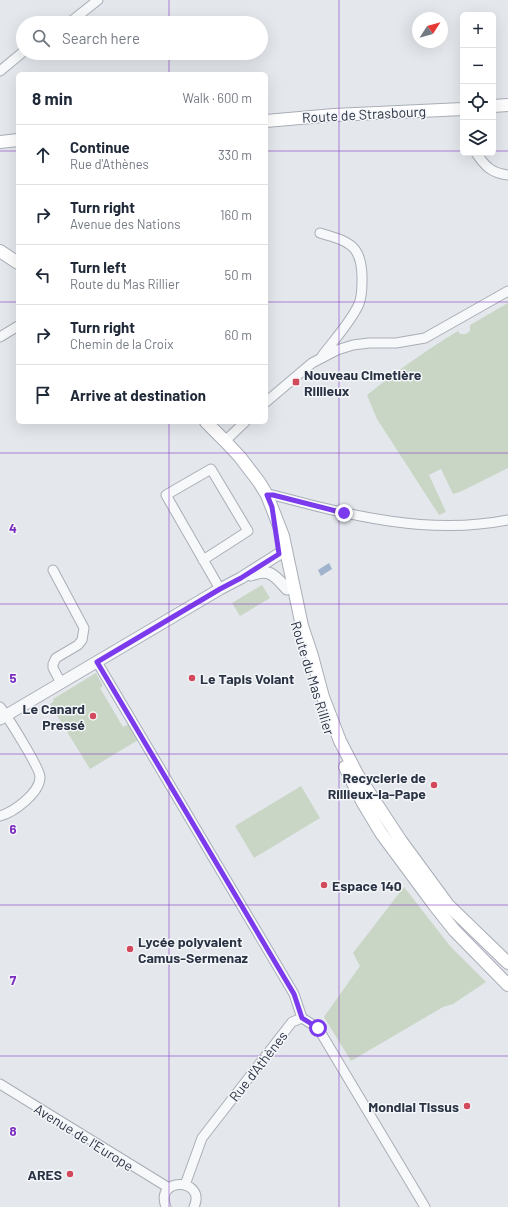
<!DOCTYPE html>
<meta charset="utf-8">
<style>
:root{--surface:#fff;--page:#f2f2f3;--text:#1f2937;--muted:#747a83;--line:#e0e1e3}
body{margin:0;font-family:Barlow,sans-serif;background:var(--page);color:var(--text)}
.controls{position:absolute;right:12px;top:12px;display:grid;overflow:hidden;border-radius:6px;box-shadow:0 4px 16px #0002}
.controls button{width:36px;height:36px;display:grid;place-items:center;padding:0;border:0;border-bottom:1px solid var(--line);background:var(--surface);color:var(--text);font:20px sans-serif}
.compass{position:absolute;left:412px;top:12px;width:36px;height:36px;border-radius:50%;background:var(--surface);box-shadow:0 4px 16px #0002;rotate:54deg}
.stop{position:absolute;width:12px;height:12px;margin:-9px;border:3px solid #7c3aed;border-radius:50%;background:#fff}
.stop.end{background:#7c3aed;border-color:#fff;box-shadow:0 1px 4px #0008}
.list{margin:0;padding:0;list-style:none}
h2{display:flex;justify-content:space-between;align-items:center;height:52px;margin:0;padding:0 16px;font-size:17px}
h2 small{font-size:13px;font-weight:400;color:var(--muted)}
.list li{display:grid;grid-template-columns:26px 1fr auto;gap:12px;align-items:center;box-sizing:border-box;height:60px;padding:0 16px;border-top:1px solid var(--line)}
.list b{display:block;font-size:15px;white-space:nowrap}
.list p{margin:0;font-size:13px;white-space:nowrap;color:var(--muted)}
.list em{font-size:13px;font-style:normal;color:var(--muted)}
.icon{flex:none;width:22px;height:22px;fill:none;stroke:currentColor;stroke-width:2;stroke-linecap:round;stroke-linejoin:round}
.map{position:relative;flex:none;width:508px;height:1207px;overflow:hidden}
.search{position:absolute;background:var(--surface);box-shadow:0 4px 16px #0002;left:16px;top:16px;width:252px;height:44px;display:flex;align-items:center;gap:10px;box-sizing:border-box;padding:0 14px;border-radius:22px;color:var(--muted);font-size:15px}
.panel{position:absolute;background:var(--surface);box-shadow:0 4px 16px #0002;left:16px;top:72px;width:252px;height:352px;border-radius:6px}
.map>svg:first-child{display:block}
</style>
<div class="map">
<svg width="508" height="1207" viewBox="0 0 508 1207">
<rect width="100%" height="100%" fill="#e4e7ec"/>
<g fill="#c9d6c5">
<path d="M 508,303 L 508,468 L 462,491 L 453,494 L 441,469 L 429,475 L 446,512 L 439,515 L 377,419 L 367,395 C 397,371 425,351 458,331 L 460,334 L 466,334 L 470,331 L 470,325 Z"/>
<polygon points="262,585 270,598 240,616 232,603"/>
<polygon points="96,673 103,686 100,688 123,727 129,724 138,740 90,769 50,704 54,701 53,699"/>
<polygon points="301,786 320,818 254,858 235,826"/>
<polygon points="404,887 450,946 486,982 453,1004 443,1007 351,1061 324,1017 360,966 353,953"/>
</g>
<polygon fill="#9fb4cc" points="329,563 332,569 321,576 318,570"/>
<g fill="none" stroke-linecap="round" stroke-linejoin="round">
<g stroke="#a9aeb7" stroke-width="11">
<g id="minor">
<polyline points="69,23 98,0"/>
<polyline points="0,71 23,52"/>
<path d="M 476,153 C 485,166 491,173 508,175"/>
<path d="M 320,233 C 351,242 363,246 362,282 C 362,289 361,300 358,306 C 349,324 334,340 322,356"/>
<polyline points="0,337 18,326"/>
<polyline points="266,402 312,363 337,350 353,345 369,343 396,343 425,338 508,291"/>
<polyline points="225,441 245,422"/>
<path d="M 267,495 L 273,495 C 349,515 429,536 508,520"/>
<polyline points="203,560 248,531 211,469 166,495 220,589"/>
<polyline points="53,570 84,628 82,640 78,645 56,658 53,664 53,668 61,683"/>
<polyline points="97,662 294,994 302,1018 292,1022 202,1138 185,1185"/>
<path d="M 0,707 C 7,716 40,768 40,777 C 40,793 14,812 0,816"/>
<polyline points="302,1018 318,1028 425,1207"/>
<polyline points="0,1084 169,1188"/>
<path d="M 166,1207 C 154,1176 207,1178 194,1207"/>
</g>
</g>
<g stroke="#a9aeb7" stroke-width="13">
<g id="tertiary">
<path d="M 251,575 C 270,568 274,575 287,589"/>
<polyline points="0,719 220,589 241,578 279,554 286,551"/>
</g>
</g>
<g stroke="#a9aeb7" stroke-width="14">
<g id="secondary">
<polyline points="493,106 508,105"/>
<polyline points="266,121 334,115 463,109"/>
<polyline points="0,142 18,140"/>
<polyline points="0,251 18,263"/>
<polyline points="206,422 225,441 240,457 259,482 267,495 283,536 302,626 312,656 323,697 340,741 357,774 401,841 448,905 508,963"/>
<polyline points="345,767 363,803 381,833 435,906 454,930 508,985"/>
</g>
</g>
<use href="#minor" stroke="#f7f8fa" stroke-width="9"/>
<use href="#tertiary" stroke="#f7f8fa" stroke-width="11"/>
<use href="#secondary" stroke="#fff" stroke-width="12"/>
</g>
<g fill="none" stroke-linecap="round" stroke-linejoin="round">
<polyline stroke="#7c3aed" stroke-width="5" points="318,1028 302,1018 294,994 97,662 220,589 241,578 279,554 272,507 267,495 273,495 344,513"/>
</g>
<path fill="none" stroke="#7b2cbf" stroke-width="1" stroke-opacity="0.55" d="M 169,0 L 169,23M 339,0 L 339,1207M 169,53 L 169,74M 0,151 L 18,151M 266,151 L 463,151M 493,151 L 508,151M 0,302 L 18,302M 266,302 L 508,302M 169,422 L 169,1207M 0,453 L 508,453M 0,604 L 508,604M 0,754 L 508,754M 0,905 L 508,905M 0,1056 L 508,1056"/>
<g fill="#d1495b" stroke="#f4f6f9" stroke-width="1.5">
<rect x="292" y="378" width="8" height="8" rx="2"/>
<circle cx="192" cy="678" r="4"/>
<circle cx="93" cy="716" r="4"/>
<circle cx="434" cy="785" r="4"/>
<circle cx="324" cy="885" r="4"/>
<circle cx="130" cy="949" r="4"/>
<circle cx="467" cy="1106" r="4"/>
<circle cx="70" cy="1174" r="4"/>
</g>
<g text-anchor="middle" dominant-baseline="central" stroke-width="3" stroke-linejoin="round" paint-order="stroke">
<g font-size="14" fill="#2b3445" stroke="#f4f6f9">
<text transform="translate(364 114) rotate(-3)">Route de Strasbourg</text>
<text transform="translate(313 678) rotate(73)">Route du Mas Rillier</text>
<text transform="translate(258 1066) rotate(-52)">Rue d'Athènes</text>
<text transform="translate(84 1137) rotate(32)">Avenue de l'Europe</text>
</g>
<g font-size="14" font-weight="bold" fill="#2b3445" stroke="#f4f6f9" text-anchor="start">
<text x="304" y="374">Nouveau Cimetière<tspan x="304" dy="16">Rillieux</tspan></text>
<text x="200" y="678">Le Tapis Volant</text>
<text x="85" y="708" text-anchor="end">Le Canard<tspan x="85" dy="16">Pressé</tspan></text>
<text x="426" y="777" text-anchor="end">Recyclerie de<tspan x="426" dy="16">Rillieux-la-Pape</tspan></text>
<text x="332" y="885">Espace 140</text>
<text x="138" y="941">Lycée polyvalent<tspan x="138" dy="16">Camus-Sermenaz</tspan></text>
<text x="459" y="1106" text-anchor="end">Mondial Tissus</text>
<text x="62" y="1174" text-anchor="end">ARES</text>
</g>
</g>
<g font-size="13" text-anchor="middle" font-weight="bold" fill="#7b2cbf" stroke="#f4f6f9" stroke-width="3" stroke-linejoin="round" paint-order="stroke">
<text x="13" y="533">4</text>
<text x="13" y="683">5</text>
<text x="13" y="834">6</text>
<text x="13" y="985">7</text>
<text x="13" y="1136">8</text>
</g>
</svg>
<div class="controls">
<button>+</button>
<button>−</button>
<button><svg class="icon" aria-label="locate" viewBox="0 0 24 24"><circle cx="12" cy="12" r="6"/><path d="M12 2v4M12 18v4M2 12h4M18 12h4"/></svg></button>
<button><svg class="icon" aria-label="layers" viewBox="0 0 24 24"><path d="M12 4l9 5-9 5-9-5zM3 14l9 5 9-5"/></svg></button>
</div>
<svg class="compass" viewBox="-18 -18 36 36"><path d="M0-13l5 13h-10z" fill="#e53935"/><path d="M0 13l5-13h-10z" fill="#747a83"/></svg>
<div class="stop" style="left:318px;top:1028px"></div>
<div class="stop end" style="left:344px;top:513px"></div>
<div class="search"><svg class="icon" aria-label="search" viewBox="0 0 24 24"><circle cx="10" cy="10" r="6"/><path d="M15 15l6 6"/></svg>Search here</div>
<section class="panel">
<h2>8 min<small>Walk · 600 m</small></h2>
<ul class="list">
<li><svg class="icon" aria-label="ahead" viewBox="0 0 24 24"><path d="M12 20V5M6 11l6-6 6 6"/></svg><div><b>Continue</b><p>Rue d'Athènes</p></div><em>330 m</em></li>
<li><svg class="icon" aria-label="right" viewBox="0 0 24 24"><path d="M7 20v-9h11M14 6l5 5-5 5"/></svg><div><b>Turn right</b><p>Avenue des Nations</p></div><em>160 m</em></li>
<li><svg class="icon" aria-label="left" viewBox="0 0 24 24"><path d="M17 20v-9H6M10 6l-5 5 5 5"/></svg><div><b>Turn left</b><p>Route du Mas Rillier</p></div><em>50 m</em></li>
<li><svg class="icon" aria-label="right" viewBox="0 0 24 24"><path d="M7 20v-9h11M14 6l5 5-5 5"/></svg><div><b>Turn right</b><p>Chemin de la Croix</p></div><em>60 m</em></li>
<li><svg class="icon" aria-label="arrive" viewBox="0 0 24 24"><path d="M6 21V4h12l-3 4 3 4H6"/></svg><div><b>Arrive at destination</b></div></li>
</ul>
</section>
</div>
